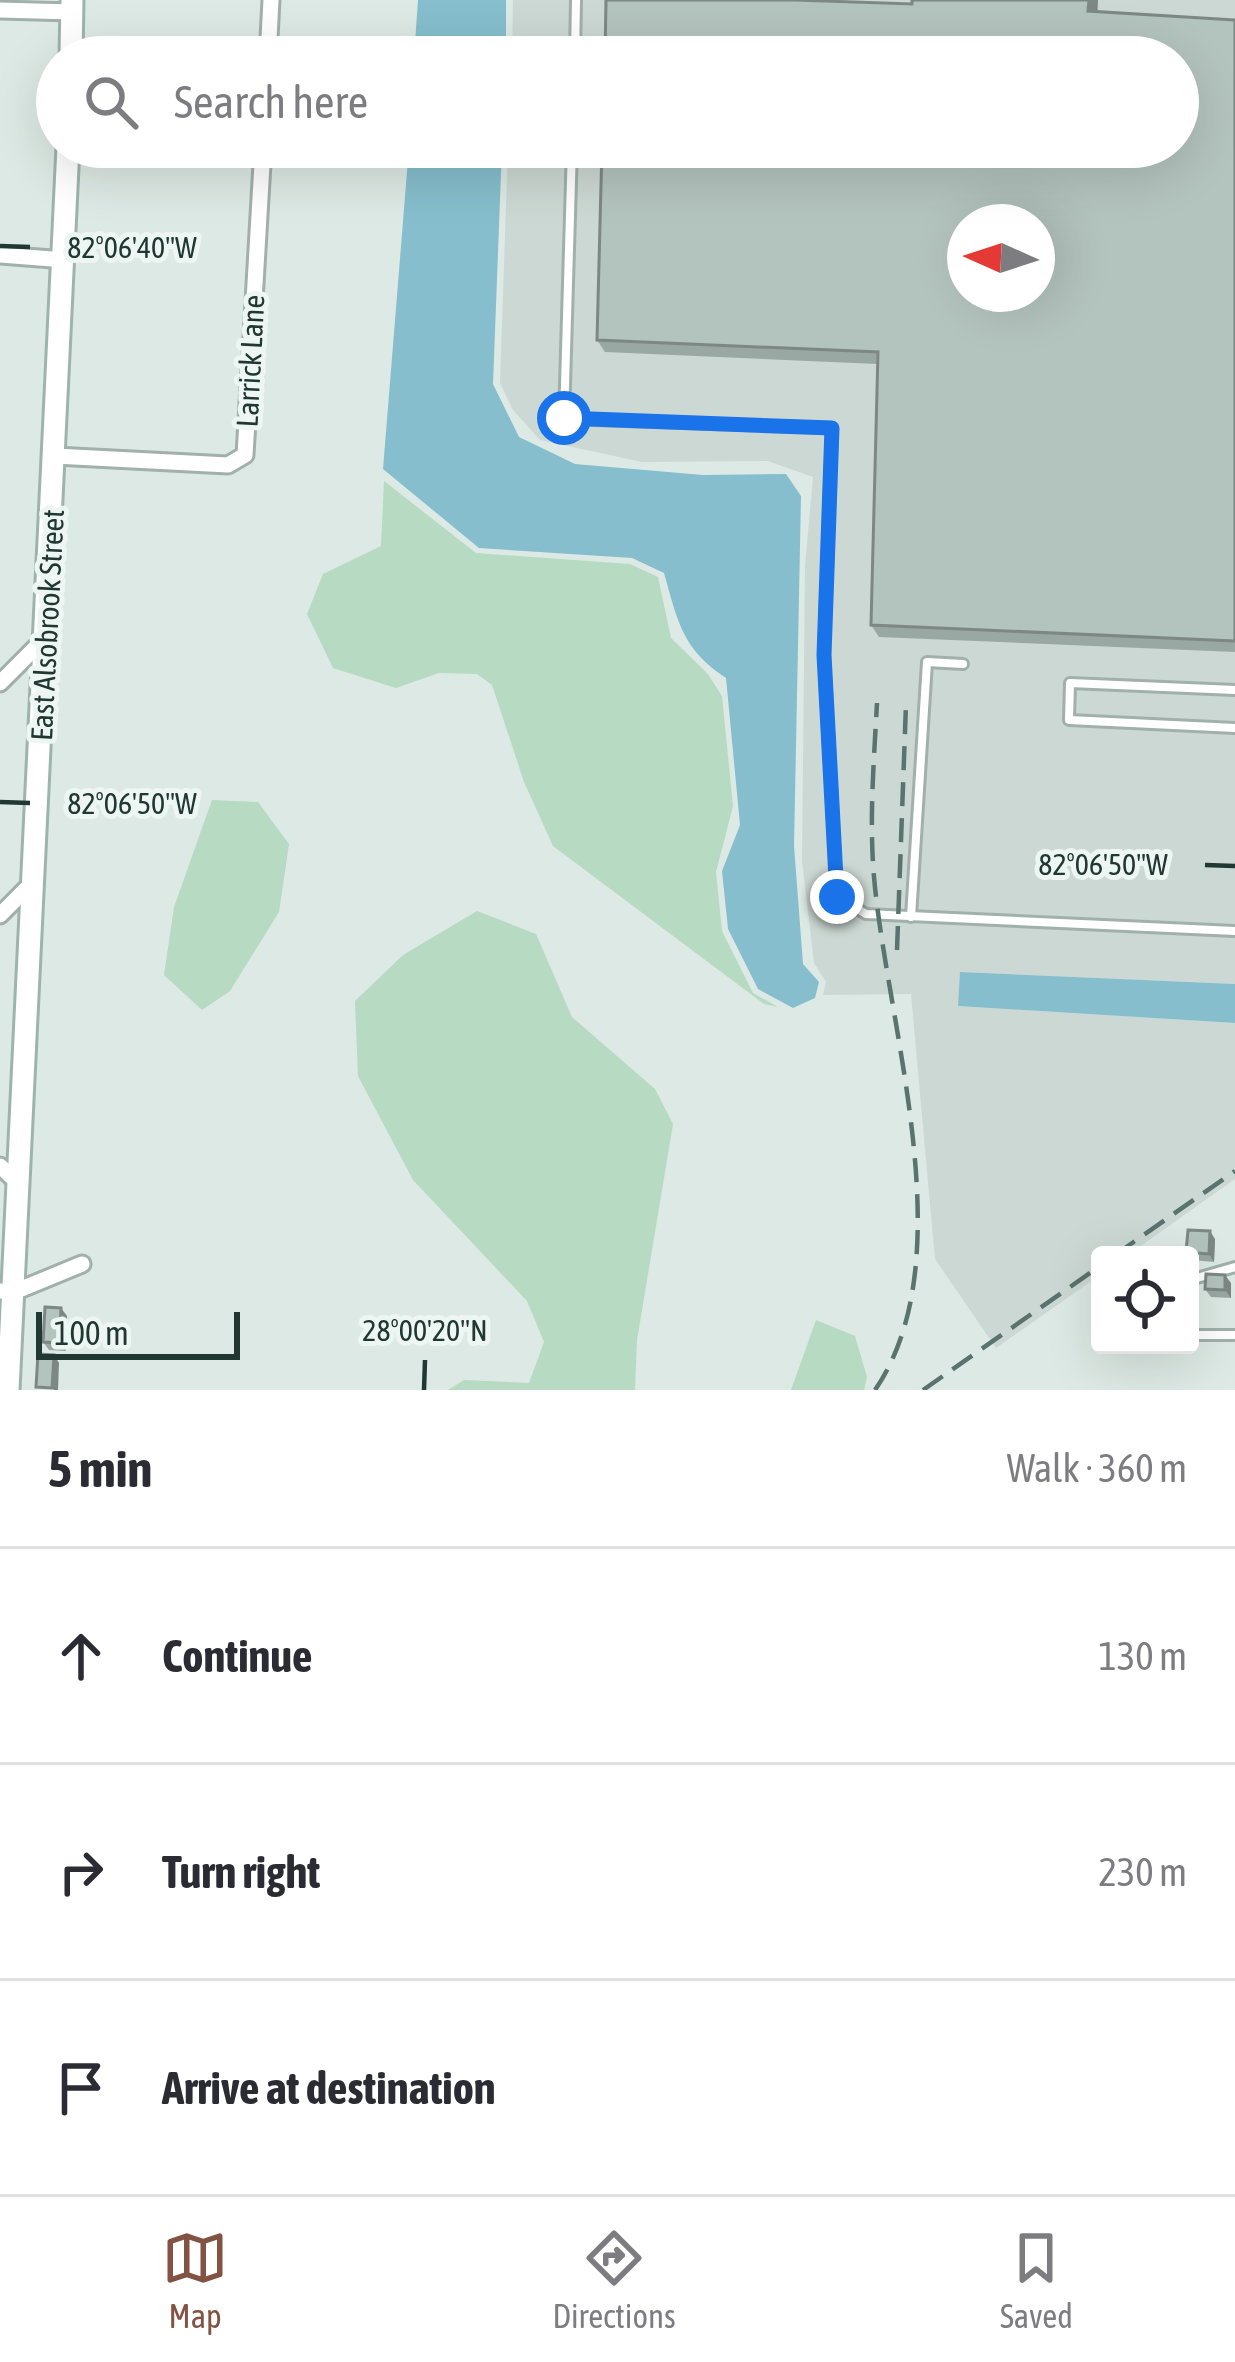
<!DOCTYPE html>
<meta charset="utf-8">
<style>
:root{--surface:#fff;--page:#f7f7f7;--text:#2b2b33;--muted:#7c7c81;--line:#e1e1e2;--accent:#825343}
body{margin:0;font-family:"Asap Condensed",sans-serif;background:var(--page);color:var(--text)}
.controls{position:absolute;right:36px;bottom:36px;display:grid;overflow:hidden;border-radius:12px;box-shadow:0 12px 48px #0002}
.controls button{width:108px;height:108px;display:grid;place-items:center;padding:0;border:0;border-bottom:3px solid var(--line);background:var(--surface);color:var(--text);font:60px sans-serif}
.compass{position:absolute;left:947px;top:204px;width:108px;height:108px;border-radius:50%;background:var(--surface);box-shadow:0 12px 48px #0002;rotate:273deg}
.scale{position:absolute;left:36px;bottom:30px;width:204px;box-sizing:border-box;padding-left:12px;border:6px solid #203732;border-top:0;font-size:33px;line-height:42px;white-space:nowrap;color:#203732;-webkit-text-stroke:9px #edf6f2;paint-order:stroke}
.stop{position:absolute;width:36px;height:36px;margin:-27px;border:9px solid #1a73e8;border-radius:50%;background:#fff}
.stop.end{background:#1a73e8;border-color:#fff;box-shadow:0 3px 12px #0008}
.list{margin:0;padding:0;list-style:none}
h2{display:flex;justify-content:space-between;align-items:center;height:156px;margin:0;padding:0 48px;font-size:51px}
h2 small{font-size:39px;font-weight:400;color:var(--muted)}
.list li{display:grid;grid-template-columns:78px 1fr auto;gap:36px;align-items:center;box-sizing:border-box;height:216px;padding:0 48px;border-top:3px solid var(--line)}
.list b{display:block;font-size:45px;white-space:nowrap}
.list em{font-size:39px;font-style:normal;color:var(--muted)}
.icon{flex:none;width:66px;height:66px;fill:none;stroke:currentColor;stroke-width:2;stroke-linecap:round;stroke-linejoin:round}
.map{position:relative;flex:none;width:1235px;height:1390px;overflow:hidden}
.search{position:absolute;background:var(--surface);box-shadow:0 12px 48px #0002;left:36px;right:36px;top:36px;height:132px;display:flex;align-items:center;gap:30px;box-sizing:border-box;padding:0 42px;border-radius:66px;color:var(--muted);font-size:45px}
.sheet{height:804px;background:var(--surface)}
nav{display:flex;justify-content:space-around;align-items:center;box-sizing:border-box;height:168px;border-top:3px solid var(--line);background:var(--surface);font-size:33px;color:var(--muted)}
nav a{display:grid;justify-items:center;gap:6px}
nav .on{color:var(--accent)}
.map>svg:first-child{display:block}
</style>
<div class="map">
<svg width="1235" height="1390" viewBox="0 0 1235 1390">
<rect width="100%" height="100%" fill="#dde9e4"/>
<path fill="#ccd8d3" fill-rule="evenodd" d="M 513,0 L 1235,0 L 1235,984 L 960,972 L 959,1006 L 1235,1023 L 1235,1179 L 1128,1255 L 1100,1255 L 1100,1275 L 996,1348 L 935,1259 L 911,994 L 823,995 L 826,982 L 814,963 L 802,861 L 805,566 L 813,477 L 768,461 L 642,462 L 540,440 L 513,410 L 500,383 L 508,147 L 1178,147 L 1178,57 L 512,57 ZM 965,222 L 1037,222 L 1037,294 L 965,294 Z"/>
<g fill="#b6dac2">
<polygon points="384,481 476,553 630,564 658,577 671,638 708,674 722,696 733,806 716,872 722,931 753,993 778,1007 764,1004 553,846 524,782 492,685 477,674 439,673 396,688 333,668 307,614 323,574 381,546"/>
<polygon points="212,800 258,802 289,844 279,912 230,991 202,1010 164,975 174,907"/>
<polygon points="477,911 536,934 572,1017 655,1089 673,1124 637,1340 635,1390 448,1390 464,1380 529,1383 544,1342 527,1301 413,1180 358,1076 355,1001 403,955"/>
<polygon points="816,1320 855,1336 867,1377 864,1390 791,1390"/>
</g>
<g fill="#86becd">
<polygon points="418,0 506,0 506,57 414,57"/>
<path d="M 409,147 L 502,147 L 493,384 L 519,437 L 575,464 L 703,475 L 786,474 L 801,496 L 794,846 L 803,964 L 819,982 L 815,998 L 793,1008 L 758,989 L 728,929 L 722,871 L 740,825 L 726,678 C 682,649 678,622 664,573 L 632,558 L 479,548 L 383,469 Z"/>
<polygon points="960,972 1235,984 1235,1023 958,1006"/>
</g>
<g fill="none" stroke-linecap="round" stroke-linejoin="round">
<g stroke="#a1b0ab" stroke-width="14">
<g id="lane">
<polyline points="575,57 576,0"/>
<polyline points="572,147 564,419 832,428 824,655 837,897 866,914 1235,931"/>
<polyline points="1235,690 1070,683 1069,720 1235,728"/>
<polyline points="911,917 927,662 963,664"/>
<polyline points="1190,1280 1235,1267"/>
<polyline points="1190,1335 1235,1335"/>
</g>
</g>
<g stroke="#a1b0ab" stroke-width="21">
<g id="street">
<polyline points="0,10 72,12"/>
<polyline points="268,57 271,0"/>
<polyline points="0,255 65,260"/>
<polyline points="55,456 228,465 245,455 263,147"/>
<polyline points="0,683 44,639"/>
<polyline points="0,915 32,883"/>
<polyline points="0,1166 18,1183"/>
<polyline points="0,1291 14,1292 82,1264"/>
</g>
</g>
<g stroke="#9db4ad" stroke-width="27">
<g id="secondary">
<polyline points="71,57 72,0"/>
<polyline points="8,1390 68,147"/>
</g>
</g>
<use href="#lane" stroke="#fff" stroke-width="8"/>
<use href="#street" stroke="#fff" stroke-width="15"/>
<use href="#secondary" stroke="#fff" stroke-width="21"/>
<g stroke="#59736e" stroke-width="4.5" stroke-dasharray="24 12" stroke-linecap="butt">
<polyline points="897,950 906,704"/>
<polyline points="1115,1255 1235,1171"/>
<path d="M 875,1390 C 965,1259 887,1027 874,877 C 869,819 874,760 877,703"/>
<polyline points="923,1390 1100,1266"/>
</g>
</g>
<g fill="#9aa8a3">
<polygon points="1097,12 1235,20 1235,652 879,637 871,625 877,364 605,352 597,340"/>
<polygon points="1215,1239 1214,1262 1192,1260 1186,1252"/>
<polygon points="1231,1283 1231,1298 1211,1297 1205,1289"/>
<polygon points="67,1316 66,1332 71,1338 65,1351 49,1350 43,1342"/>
</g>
<g fill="#7d8884">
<polygon points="1089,0 1098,0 1097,24 1088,11"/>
<polygon points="1210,1231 1215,1239 1214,1262 1209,1254"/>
<polygon points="1225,1275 1231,1283 1231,1298 1225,1290"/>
<polygon points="61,1308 67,1316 66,1332 71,1338 65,1351 60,1343"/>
<polygon points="54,1355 59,1363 58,1390 54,1390 52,1388"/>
</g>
<g fill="#b3c3bd" stroke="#7d8884" stroke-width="3" fill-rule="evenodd">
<path d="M 606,0 L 795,0 L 912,4 L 912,0 L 1089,0 L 1088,11 L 1235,20 L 1235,641 L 871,625 L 878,352 L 597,340 L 602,147 L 1178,147 L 1178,57 L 605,57 ZM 965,222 L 1037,222 L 1037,294 L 965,294 Z"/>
<polygon points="1188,1230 1210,1231 1209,1254 1186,1252"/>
<polygon points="1206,1274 1225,1275 1225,1290 1205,1289"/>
<polygon points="45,1307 61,1308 60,1330 65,1330 60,1343 43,1342"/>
<polygon points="38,1354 54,1355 52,1388 36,1387"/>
</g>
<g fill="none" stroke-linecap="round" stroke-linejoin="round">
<polyline stroke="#1a73e8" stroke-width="15" points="564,418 832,428 824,655 837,897"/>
</g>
<path fill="none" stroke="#203732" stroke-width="4.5" d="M 0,246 L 30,247M 0,802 L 30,803M 1205,865 L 1235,866M 424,1390 L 425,1360"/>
<g text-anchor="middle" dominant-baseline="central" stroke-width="10" stroke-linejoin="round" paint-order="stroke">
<g font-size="30" fill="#203732" stroke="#edf6f2">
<text transform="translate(250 361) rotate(-87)">Larrick Lane</text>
<text transform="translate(47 625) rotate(-87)">East Alsobrook Street</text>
</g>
</g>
<g font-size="30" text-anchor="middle" fill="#203732" stroke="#edf6f2" stroke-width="10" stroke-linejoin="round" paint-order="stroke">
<text x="132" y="258">82°06'40"W</text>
<text x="132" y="814">82°06'50"W</text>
<text x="1103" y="875">82°06'50"W</text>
<text x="425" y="1341">28°00'20"N</text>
</g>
</svg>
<div class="controls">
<button><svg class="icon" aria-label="locate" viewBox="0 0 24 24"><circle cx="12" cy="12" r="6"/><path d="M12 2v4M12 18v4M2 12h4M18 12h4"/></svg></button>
</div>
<svg class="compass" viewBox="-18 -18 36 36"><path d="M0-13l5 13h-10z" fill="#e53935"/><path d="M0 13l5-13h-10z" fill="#7c7c81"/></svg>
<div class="scale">100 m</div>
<div class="stop" style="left:564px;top:418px"></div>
<div class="stop end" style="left:837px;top:897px"></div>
<div class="search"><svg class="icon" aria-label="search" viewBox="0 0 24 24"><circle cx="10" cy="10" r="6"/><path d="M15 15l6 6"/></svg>Search here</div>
</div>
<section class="sheet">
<h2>5 min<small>Walk · 360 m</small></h2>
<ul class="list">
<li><svg class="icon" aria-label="ahead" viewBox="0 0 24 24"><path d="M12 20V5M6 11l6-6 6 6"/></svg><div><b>Continue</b></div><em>130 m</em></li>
<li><svg class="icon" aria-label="right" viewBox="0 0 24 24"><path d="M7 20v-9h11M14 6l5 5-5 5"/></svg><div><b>Turn right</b></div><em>230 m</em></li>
<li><svg class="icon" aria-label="arrive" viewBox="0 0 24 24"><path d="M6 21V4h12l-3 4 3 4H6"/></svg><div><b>Arrive at destination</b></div></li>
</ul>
</section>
<nav>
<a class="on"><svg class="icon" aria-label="map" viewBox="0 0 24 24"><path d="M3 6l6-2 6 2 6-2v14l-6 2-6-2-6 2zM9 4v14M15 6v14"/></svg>Map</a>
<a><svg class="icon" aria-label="directions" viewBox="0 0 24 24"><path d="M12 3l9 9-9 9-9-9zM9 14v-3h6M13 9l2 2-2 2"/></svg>Directions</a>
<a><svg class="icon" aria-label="saved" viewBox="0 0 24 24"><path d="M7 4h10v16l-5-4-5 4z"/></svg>Saved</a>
</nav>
